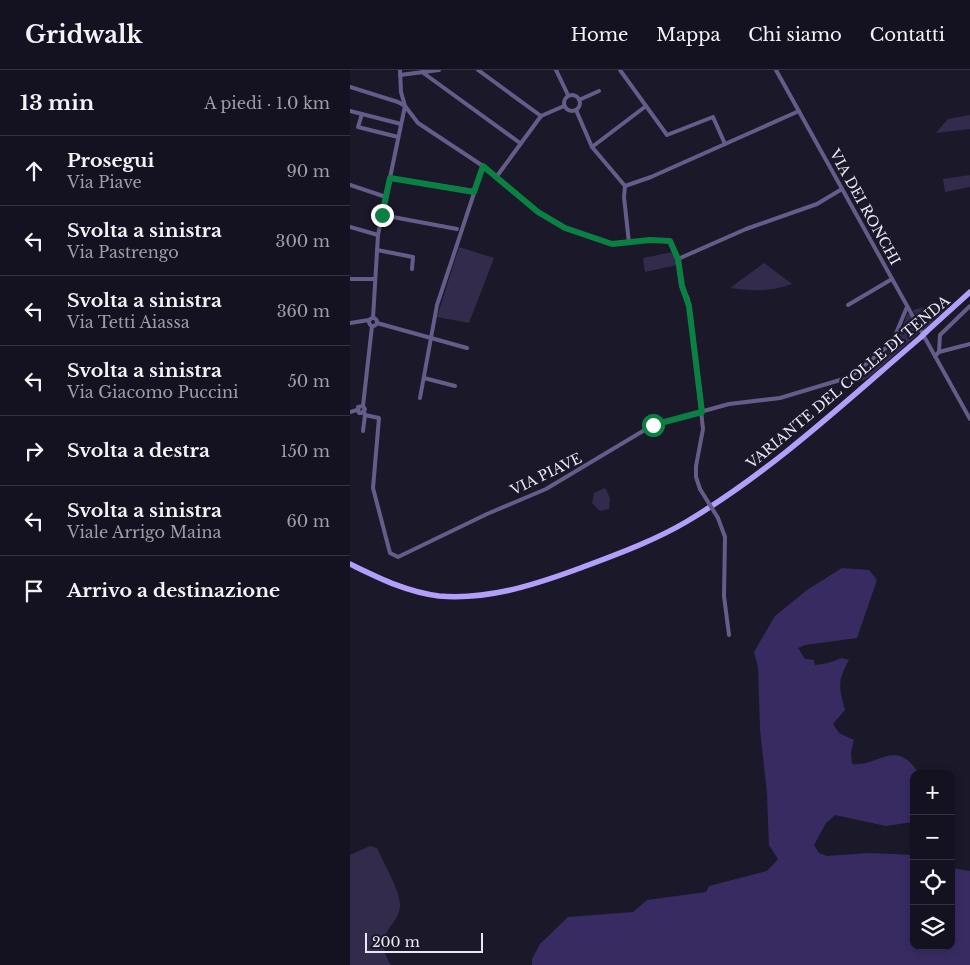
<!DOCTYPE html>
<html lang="it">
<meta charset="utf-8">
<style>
:root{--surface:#141220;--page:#21202d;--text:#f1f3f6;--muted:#9d9ea5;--line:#33323e}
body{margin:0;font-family:"Libre Baskerville",serif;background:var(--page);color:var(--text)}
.controls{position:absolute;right:15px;bottom:15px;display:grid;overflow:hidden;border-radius:10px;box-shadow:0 2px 8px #0003}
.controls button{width:45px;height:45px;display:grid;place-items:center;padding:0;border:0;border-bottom:1px solid var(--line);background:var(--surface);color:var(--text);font:25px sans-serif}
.scale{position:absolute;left:15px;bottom:12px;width:118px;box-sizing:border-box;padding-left:5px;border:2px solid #e8e7f4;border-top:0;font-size:14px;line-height:18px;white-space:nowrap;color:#e8e7f4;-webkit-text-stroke:4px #1b182a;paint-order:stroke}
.stop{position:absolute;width:15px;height:15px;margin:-11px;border:4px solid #0b8043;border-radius:50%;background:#fff}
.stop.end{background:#0b8043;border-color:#fff;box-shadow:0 1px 5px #0008}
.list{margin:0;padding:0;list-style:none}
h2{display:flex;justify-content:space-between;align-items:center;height:65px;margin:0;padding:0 20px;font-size:21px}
h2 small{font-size:16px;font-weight:400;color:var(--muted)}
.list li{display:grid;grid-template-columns:32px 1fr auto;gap:15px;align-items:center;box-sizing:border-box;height:70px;padding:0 20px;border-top:1px solid var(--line)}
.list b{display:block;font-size:19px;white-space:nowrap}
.list p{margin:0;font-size:16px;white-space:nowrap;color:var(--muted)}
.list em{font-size:16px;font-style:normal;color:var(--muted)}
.icon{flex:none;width:28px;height:28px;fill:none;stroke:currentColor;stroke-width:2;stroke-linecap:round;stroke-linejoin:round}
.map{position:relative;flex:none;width:620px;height:895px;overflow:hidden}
header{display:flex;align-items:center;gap:30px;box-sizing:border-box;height:70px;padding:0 25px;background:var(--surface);border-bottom:1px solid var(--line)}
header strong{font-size:24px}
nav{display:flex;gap:28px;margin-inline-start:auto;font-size:18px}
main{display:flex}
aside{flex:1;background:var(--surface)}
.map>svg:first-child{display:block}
</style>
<header>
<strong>Gridwalk</strong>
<nav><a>Home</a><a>Mappa</a><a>Chi siamo</a><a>Contatti</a></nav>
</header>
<main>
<aside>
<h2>13 min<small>A piedi · 1.0 km</small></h2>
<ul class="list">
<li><svg class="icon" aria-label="ahead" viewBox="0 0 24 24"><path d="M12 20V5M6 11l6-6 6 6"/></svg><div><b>Prosegui</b><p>Via Piave</p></div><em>90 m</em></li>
<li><svg class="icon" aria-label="left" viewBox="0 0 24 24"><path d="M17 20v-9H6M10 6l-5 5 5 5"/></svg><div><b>Svolta a sinistra</b><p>Via Pastrengo</p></div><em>300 m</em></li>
<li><svg class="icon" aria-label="left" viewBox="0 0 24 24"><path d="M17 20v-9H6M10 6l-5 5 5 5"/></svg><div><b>Svolta a sinistra</b><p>Via Tetti Aiassa</p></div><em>360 m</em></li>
<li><svg class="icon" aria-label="left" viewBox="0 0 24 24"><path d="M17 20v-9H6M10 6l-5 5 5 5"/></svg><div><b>Svolta a sinistra</b><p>Via Giacomo Puccini</p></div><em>50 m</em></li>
<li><svg class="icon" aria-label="right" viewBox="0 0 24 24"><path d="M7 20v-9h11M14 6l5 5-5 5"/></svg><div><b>Svolta a destra</b></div><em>150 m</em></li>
<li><svg class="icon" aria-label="left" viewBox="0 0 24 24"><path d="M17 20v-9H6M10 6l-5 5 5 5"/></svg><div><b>Svolta a sinistra</b><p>Viale Arrigo Maina</p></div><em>60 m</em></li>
<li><svg class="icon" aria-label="arrive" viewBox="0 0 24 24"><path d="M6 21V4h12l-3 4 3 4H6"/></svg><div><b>Arrivo a destinazione</b></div></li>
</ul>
</aside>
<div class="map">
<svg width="620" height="895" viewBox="0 0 620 895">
<rect width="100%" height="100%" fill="#1b182a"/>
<g fill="#322b4b">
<polygon points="620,45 620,59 586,63 598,49"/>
<polygon points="620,105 620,117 595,122 593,109"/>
<polygon points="109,177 144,188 119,253 87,247"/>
<polygon points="323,182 327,195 295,202 293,188"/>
<path d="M 414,193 L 442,214 C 421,222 402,221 380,218 Z"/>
<polygon points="593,232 597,238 574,260 563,240"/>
<path d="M 557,244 L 560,244 L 570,262 L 521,306 L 512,311 L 510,307 C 517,295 529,290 539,280 C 549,270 553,257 557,244 Z"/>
<polygon points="255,418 260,428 259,439 250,441 242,433 244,423"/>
<path d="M 20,776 L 27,778 C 33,792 50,820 50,835 C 49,859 21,860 41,895 L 0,895 L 0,785 Z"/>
</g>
<path fill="#382b62" d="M 492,498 L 519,500 L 527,510 L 507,568 L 455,575 L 448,578 L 455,589 L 464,590 L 465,595 L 478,593 L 492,588 L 499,590 C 487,611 489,618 495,640 L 483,654 L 489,663 L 504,670 L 501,682 L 502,694 C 529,697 546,667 569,704 L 564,704 L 563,752 L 536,756 L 485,745 L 476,753 L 464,775 L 469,783 L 477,786 L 519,783 L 564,785 L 564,876 L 601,876 L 601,798 L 620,801 L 620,895 L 182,895 L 182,889 L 190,874 L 218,847 L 283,842 L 297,830 L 356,822 L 359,816 L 417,801 L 428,789 L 419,775 L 417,724 L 410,659 L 408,597 L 404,582 L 425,546 L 457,520 Z"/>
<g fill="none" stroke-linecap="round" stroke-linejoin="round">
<g stroke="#655d89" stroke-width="4">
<polyline points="128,0 191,46"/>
<polyline points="206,0 218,25"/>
<polyline points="270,0 317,65 363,47 375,74"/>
<polyline points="426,0 620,349"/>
<polyline points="72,2 170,73"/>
<polyline points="50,5 89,0"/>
<polyline points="0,17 48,32 55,36 68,53 133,96 188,142 215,158 262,174 300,170 320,171 328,189 331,215 338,229 341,249 353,359 346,396 346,407 350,419"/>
<circle cx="222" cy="33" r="8"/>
<polyline points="229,30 249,21"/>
<polyline points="226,40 242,77 296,36"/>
<polyline points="0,41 51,54"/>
<polyline points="12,44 8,57 48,67"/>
<polyline points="191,46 214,36"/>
<polyline points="242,77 275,116"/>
<polyline points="147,106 191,46"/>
<polyline points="40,108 124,121"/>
<polyline points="0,115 36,127"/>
<polyline points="32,145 107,159"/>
<polyline points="0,157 28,165"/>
<polyline points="279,173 274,127 275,116 301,107 449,41"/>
<polyline points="27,180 63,187 62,199"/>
<polyline points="328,189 396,159 467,134 492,119"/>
<polyline points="0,209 25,209"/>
<polyline points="498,235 542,209"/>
<circle cx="23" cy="252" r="4"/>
<polyline points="23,248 28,165 55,36 51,22 50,0"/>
<polyline points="0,253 19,250"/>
<polyline points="27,253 117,278"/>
<polyline points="589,282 620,274"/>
<polyline points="585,286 589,282 590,265 620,236"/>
<polyline points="74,308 105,316"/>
<polyline points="70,328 87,235 133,96"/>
<polyline points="13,336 8,337 9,343 12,343 15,339 13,336 22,256"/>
<polyline points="14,341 15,345 29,348 23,418 40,483 48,487 137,444 196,419 303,355 379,334 430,328 500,307 542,273 557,237"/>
<polyline points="0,342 7,340"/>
<polyline points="13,361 15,345"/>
<polyline points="368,448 375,467 374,526 379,565"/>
</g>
<g stroke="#b19ffa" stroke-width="5.5">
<polyline points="576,262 620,222"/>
<path d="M 0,494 C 29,508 56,522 89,526 C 136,530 181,516 225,500 C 262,486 302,472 336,452 C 422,401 495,332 571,267"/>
</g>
<polyline stroke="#655d89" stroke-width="4" points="350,419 368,448"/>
<polyline stroke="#b19ffa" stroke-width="5.5" points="571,267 576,262"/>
</g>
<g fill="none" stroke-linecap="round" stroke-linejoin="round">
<polyline stroke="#0b8043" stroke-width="6" points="32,145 40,108 124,122 133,96 188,142 215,158 262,174 300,170 320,171 328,189 332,216 339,236 352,342 303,355"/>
</g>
<g text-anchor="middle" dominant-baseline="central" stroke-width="4.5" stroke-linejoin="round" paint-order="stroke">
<g font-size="14" fill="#e8e7f4" stroke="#1b182a">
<text transform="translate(515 137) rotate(61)">VIA DEI RONCHI</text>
<text transform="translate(498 312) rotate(-40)">VARIANTE DEL COLLE DI TENDA</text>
<text transform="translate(196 404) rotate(-26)">VIA PIAVE</text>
</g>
</g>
</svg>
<div class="controls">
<button>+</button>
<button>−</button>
<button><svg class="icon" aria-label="locate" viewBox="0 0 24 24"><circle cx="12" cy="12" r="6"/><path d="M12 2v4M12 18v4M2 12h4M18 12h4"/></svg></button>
<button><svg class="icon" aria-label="layers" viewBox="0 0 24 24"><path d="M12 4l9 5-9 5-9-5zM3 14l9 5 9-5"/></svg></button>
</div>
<div class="scale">200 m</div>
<div class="stop" style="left:303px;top:355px"></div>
<div class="stop end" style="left:32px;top:145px"></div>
</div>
</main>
